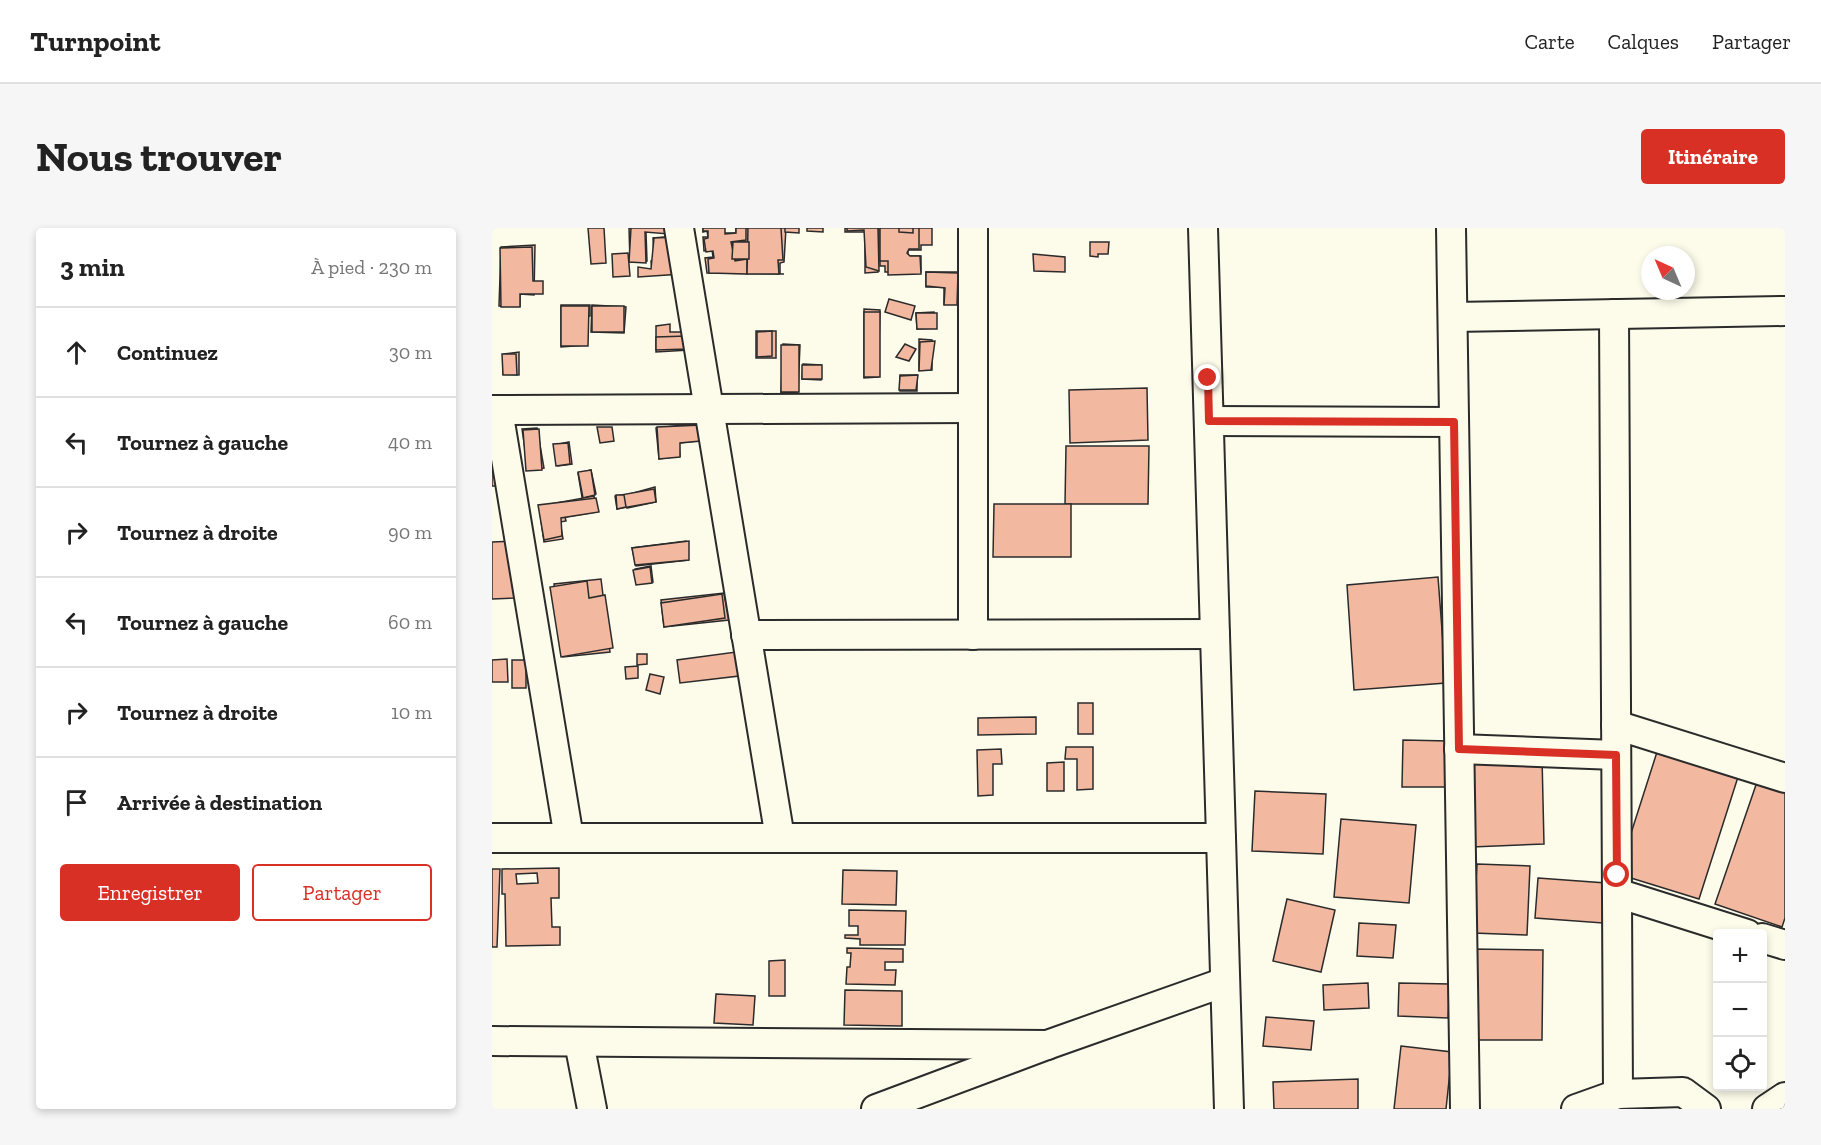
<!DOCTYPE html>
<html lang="fr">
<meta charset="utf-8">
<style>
:root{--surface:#fff;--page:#f6f6f6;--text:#222;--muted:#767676;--line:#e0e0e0;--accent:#d93025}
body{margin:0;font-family:"Zilla Slab",serif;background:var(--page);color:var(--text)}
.controls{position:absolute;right:18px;bottom:18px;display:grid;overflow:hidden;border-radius:6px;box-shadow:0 3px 9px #0003}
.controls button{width:54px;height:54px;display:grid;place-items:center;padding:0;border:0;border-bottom:2px solid var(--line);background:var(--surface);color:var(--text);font:30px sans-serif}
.compass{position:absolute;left:1149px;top:18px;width:54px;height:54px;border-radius:50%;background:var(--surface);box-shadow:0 3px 9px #0003;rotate:316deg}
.stop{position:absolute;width:18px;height:18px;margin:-14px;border:4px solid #d93025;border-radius:50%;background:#fff}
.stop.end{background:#d93025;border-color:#fff;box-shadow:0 2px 6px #0008}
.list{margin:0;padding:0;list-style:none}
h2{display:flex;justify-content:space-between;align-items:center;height:78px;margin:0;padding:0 24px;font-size:26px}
h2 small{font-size:20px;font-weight:400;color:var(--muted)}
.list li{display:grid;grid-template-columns:39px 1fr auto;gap:18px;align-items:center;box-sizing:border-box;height:90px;padding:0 24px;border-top:2px solid var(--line)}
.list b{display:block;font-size:22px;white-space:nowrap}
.list em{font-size:20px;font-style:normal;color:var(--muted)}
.actions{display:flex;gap:12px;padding:18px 24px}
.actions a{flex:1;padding:14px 0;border:2px solid var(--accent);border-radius:6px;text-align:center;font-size:21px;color:var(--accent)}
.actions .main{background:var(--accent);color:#fff}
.icon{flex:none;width:33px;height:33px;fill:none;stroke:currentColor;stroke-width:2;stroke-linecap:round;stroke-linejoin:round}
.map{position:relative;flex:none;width:1293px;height:881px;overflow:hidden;border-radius:6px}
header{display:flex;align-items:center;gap:36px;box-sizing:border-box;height:84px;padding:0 30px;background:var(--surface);border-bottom:2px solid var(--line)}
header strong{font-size:28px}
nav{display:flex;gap:33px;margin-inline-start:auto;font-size:21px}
.intro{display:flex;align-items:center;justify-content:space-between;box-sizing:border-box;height:144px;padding:0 36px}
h1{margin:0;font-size:42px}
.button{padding:15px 27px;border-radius:6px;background:var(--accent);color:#fff;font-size:21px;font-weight:700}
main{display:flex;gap:36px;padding:0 36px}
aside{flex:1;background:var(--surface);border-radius:6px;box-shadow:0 3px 9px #0003}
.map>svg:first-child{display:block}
</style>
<header>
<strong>Turnpoint</strong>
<nav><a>Carte</a><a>Calques</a><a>Partager</a></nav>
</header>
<div class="intro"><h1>Nous trouver</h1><a class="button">Itinéraire</a></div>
<main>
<aside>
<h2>3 min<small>À pied · 230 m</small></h2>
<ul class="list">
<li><svg class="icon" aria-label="ahead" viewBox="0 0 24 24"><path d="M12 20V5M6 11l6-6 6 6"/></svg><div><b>Continuez</b></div><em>30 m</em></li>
<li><svg class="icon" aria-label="left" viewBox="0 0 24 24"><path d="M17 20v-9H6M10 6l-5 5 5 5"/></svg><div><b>Tournez à gauche</b></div><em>40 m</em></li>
<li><svg class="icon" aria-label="right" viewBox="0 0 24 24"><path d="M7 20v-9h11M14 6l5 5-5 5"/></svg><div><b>Tournez à droite</b></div><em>90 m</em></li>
<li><svg class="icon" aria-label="left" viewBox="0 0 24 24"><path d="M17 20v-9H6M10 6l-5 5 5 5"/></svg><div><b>Tournez à gauche</b></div><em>60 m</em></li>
<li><svg class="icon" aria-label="right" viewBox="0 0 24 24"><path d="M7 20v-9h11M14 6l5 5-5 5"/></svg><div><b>Tournez à droite</b></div><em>10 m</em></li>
<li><svg class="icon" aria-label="arrive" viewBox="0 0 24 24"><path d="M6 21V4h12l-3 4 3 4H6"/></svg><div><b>Arrivée à destination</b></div></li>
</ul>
<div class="actions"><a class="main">Enregistrer</a><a>Partager</a></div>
</aside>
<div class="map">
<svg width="1293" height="881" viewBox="0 0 1293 881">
<rect width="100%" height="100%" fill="#fdfbea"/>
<g fill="#f2b8a0" stroke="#2b2b2b" stroke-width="1.5" fill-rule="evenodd">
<polygon points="96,0 112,0 114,35 99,36"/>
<polygon points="137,0 177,0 177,3 154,4 155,33 138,34"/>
<polygon points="139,0 177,0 177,6 153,4 154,35 137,34"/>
<path d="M 211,0 L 232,0 L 232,5 L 244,5 L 244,0 L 294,0 L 292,34 L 288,35 L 288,46 L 292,46 L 215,45 L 213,30 L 221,29 L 220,22 L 212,23 L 211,9 L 216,9 L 215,3 L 211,4 ZM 241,14 L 257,14 L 257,31 L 240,31 Z"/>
<polygon points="211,0 233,0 233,6 244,5 244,0 254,0 254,12 239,14 243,33 255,31 255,46 217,45 216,31 222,30 221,23 214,24 212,11 216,10 216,3 211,3"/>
<polygon points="256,0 289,0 291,32 286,32 287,46 255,46"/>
<polygon points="293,0 307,0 307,5 293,4"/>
<polygon points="315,0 331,0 331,4 315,3"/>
<polygon points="353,0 386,0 386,44 373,45 373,4 353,4"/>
<polygon points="355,0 386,0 387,43 374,39 372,2 355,3"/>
<polygon points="388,0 440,0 440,17 429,17 429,22 416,22 416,28 429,28 429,44 393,44 393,38 388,38"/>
<polygon points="388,0 427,0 427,21 417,21 415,25 418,28 428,28 429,46 396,47 396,33 388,33"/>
<polygon points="407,0 421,0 421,5 407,4"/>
<polygon points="185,8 190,45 149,48 148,41 160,41 159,33 162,32 161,10"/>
<polygon points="184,9 190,46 146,49 146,39 159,41 162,10"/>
<polygon points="241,14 257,14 257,31 240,31"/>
<polygon points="598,14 617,14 616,26 606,26 606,29 598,28"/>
<polygon points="43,17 42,67 28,66 28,78 7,78 9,19"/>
<polygon points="40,19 41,53 51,53 51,66 28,66 28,79 9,79 8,20"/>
<polygon points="136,25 138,48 121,49 120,26"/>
<polygon points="541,26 573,29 573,44 542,43"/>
<polygon points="434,44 467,44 466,76 452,76 452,59 434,59"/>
<polygon points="434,44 466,45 465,77 452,77 453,60 434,58"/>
<polygon points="397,71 423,78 419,92 393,84"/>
<polygon points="69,77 98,77 98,88 93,89 95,117 69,119"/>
<polygon points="100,77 134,79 132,105 99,104"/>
<polygon points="69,78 97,78 96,118 69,118"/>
<rect x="100" y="78" width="32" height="26"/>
<polygon points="372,81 388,82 386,149 372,150"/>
<rect x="372" y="84" width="16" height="65"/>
<polygon points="442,84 444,100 425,101 424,85"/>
<polygon points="424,85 445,85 445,101 425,101"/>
<polygon points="178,96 178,104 195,104 197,122 164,124 164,98"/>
<rect x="264" y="103" width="20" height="27"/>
<polygon points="280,103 280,128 265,129 265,104"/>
<polygon points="195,108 195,121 164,122 164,109"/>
<polygon points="427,111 440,112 440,142 427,142"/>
<polygon points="443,113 439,142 427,143 428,114"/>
<polygon points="291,116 308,117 306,164 289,165"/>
<polygon points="413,116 424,121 417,133 404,129"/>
<rect x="289" y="117" width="18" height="47"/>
<polygon points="27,124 27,147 11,146 12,126"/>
<polygon points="10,126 24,126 25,147 11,147"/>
<polygon points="311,136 329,137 329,152 310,151"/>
<rect x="310" y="137" width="20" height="14"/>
<rect x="408" y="147" width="17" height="16"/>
<polygon points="426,147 424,162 407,162 408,148"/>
<polygon points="655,160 656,212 578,215 577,162"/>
<polygon points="211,195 212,212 187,215 188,228 167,231 164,200"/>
<polygon points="210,197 209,213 188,215 188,229 167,231 165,199"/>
<polygon points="105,199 120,199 122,213 108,215"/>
<polygon points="45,200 52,240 36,242 30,201"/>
<polygon points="47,201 50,242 34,243 31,202"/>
<polygon points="77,214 80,236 66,238 62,217"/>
<polygon points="76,215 78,236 64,238 61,216"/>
<polygon points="574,218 657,218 656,276 573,276"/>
<polygon points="99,242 104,266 90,269 86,245"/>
<polygon points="99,242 103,267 91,270 86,244"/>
<polygon points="3,244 5,258 0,258 0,245"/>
<polygon points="163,259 164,274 135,280 134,267"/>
<polygon points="162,261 164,274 125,281 123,268"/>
<polygon points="124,267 132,267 134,279 125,281"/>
<polygon points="102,268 105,284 73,289 74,293 68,294 71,311 52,314 47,278"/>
<polygon points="104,270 107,284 69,290 70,308 52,312 46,277"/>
<polygon points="502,276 579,276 579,329 501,329"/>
<polygon points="23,313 24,370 0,371 0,314"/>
<polygon points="194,313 196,332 144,338 140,320"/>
<polygon points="197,313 197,332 143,337 140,320"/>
<polygon points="159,338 161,354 146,356 143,341"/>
<polygon points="158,339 160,355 144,357 141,342"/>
<polygon points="946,349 954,455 862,462 855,357"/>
<polygon points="109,351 118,424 71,429 62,356"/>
<polygon points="95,353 97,370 113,367 121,420 69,429 58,359"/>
<polygon points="232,365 237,392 172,399 169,372"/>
<polygon points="230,366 233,390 172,399 169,375"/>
<polygon points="244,424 247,448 188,455 185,432"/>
<polygon points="145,426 155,426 155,436 145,437"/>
<polygon points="15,431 16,454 0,454 0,432"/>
<rect x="20" y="432" width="14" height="28"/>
<polygon points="146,438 146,450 134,451 133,439"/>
<polygon points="158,446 172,449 168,466 154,462"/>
<rect x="586" y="475" width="15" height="31"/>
<polygon points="544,489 544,506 486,507 486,490"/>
<polygon points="911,512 957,513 957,559 910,559"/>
<polygon points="574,519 601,519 601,561 585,562 585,531 573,531"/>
<polygon points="509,521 510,536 501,536 501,567 486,568 485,522"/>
<polygon points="1165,524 1246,549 1207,671 1126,646"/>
<polygon points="1050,529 1052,616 980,619 978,531"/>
<polygon points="572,534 572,563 555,563 555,535"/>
<polygon points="1265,554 1293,563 1293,690 1290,699 1223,676"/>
<polygon points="763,563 834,566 831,626 760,623"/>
<polygon points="849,591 924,597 917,675 842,669"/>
<polygon points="985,636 1038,638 1035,707 981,705"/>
<path d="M 67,640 L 67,670 L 59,670 L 60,699 L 68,699 L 68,717 L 14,718 L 13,666 L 10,666 L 10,641 ZM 45,645 L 46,655 L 25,656 L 24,646 Z"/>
<polygon points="0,641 8,641 5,719 0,719"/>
<polygon points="351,642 405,643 404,677 350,676"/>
<polygon points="1046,650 1114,655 1111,695 1043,690"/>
<polygon points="795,671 843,682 829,744 781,733"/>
<polygon points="357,682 414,683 413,717 368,717 368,711 353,710 353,707 366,707 366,698 357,698"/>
<polygon points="867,695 904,697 901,730 865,728"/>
<polygon points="355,720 411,721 411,734 393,734 393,742 404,742 403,757 354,756 355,739 358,739 359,725 355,725"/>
<polygon points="978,721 1051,722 1050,812 977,812"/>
<polygon points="293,732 293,768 277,768 277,733"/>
<polygon points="876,755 877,780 832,782 831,757"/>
<polygon points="907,755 958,756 956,790 906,788"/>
<polygon points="353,762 410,763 410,798 352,797"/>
<polygon points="224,766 263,768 261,797 222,795"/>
<polygon points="774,789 822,793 819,822 771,818"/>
<polygon points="909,818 960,824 954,881 902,881"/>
<polygon points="866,851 866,881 782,881 781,854"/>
</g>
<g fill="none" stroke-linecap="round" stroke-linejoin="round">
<g stroke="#2b2b2b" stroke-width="32">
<g id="minor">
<polyline points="187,0 288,610"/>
<polyline points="711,0 737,881"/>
<polyline points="959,0 973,881"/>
<polyline points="1122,86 1126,866"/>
<polyline points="961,89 1293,83"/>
<polyline points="0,182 481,180"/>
<polyline points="6,182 77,610"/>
<polyline points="717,193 962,194"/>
<polyline points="254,407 723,406"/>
<polyline points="481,407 481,0"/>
<polyline points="1124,497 1293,550"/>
<polyline points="967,521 1124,527"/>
<polyline points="0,610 729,610"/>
<polyline points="1125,665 1255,706"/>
<polyline points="1270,710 1293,717"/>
<polyline points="0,813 555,817"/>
<polyline points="87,814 100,881"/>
<polyline points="384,881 555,817 733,754"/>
<polyline points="1084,881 1126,866 1191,864 1214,881"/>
<polyline points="1275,881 1293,869"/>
</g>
</g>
<use href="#minor" stroke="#fdfbea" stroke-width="28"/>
</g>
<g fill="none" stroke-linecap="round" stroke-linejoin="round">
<polyline stroke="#d93025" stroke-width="8" points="716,150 717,193 962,194 967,521 1124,527 1125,647"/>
</g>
</svg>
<div class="controls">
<button>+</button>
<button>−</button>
<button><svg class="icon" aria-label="locate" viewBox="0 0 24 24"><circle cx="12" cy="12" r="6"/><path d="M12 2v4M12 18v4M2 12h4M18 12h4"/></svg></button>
</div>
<svg class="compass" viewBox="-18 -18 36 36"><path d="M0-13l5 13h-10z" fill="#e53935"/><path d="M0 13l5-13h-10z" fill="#767676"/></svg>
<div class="stop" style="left:1125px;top:647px"></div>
<div class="stop end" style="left:716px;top:150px"></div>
</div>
</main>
